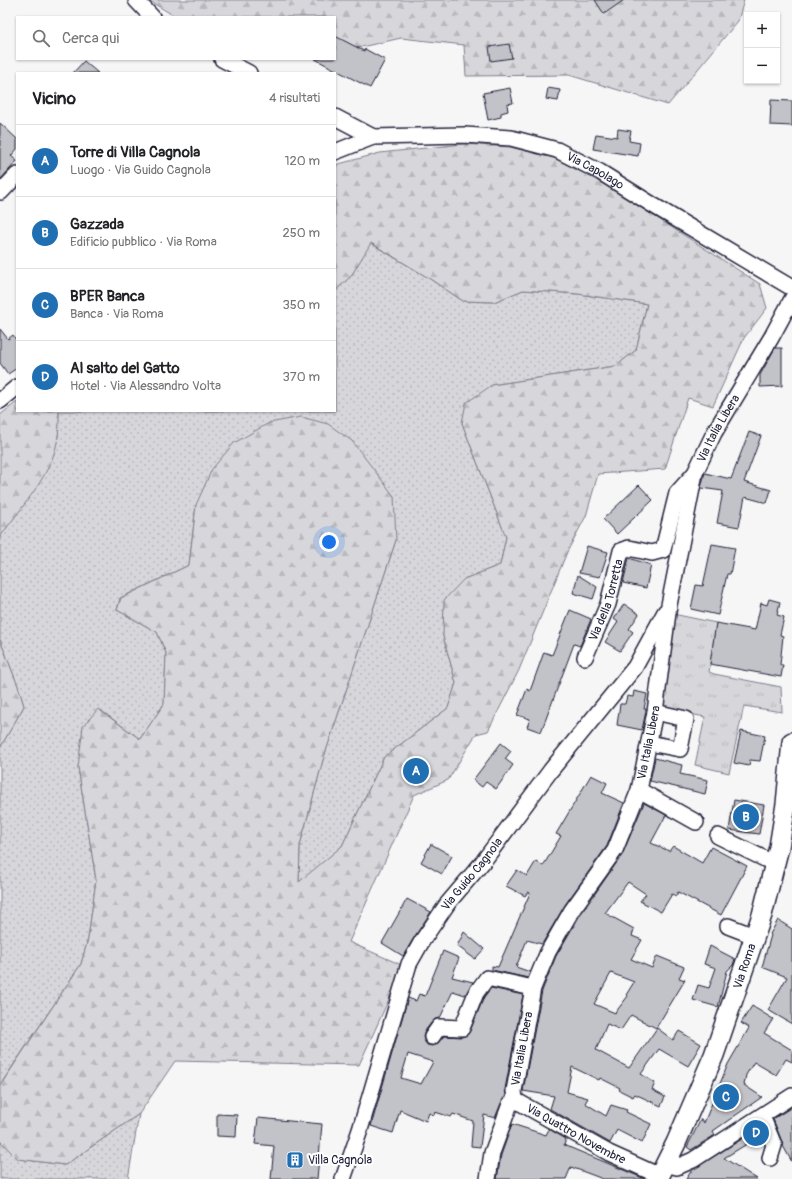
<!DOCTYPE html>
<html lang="it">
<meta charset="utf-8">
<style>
:root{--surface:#fff;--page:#f6f6f6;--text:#202124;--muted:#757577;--line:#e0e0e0;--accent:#1f6fb2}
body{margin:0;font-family:Pangolin,sans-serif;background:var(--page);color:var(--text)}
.controls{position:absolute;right:12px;top:12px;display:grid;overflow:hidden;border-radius:0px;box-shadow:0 1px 3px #0004}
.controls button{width:36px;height:36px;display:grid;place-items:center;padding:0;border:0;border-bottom:1px solid var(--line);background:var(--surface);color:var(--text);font:20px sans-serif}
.you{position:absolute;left:329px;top:542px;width:14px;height:14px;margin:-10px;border:3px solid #fff;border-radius:50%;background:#1a73e8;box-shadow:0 0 0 6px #1a73e833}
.badge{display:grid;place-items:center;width:26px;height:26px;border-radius:50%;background:var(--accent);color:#fff;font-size:13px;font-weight:700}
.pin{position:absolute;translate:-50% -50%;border:2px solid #fff;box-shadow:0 1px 4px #0006}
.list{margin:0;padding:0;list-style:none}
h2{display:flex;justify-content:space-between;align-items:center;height:52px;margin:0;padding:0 16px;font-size:17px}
h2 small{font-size:13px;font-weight:400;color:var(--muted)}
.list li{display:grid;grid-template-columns:26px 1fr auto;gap:12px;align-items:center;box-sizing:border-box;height:72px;padding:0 16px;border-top:1px solid var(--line)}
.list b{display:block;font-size:15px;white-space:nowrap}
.list p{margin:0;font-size:13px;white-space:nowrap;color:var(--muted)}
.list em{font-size:13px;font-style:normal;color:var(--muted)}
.icon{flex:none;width:22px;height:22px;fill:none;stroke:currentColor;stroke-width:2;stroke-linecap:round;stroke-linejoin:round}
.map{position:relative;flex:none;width:792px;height:1179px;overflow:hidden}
.search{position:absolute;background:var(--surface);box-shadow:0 1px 3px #0004;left:16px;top:16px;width:320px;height:44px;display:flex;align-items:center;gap:10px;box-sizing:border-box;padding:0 14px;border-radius:0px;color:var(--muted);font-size:15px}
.panel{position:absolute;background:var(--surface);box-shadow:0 1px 3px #0004;left:16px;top:72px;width:320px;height:340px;border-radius:0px}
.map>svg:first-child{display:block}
</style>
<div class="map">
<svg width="792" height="1179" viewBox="0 0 792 1179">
<defs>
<pattern id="grass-dots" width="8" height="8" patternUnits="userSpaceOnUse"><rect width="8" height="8" fill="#d7d7db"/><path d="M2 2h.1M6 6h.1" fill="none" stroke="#b8b8bd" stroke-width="1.8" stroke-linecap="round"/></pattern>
<pattern id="forest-firs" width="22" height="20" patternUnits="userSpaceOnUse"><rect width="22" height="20" fill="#d7d7db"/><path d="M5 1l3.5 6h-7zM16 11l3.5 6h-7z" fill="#b8b8bd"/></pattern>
<pattern id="park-tufts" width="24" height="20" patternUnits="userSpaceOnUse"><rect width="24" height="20" fill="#d7d7db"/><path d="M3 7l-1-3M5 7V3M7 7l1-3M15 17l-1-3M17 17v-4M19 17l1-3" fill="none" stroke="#b8b8bd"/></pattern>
</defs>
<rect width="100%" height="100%" fill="#f6f6f7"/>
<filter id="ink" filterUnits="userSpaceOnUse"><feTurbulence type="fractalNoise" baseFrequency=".025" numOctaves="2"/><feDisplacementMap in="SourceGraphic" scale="8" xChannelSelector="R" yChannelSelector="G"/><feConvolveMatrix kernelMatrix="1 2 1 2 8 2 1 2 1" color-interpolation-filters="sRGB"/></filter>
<g filter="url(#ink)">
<g fill="url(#grass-dots)" stroke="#7c7c8b">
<polygon points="370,243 427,277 463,301 494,302 523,290 578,294 647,304 636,350 616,366 492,385 462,423 506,537 500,565 464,579 443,636 456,683 448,708 384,757 342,846 299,883 300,845 323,760 396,540 196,505 189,565 120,598 117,610 157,632 166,653 164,704 140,739 99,709 78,767 96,880 88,939 81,964 0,1085 0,748 24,706 18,686 0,640 0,537 38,484 52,459 58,436 59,411 335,411 335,291 351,276"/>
<polygon points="139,1114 128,1179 0,1179 0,1141 18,1159 65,1165"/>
</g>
<g fill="url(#forest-firs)" stroke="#7c7c8b">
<polygon points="148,0 744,0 738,21 668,105 569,75 466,76 464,45 401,38 335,53 335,17 176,17"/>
<polygon points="463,144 510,147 554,158 598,180 760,284 767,308 744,338 713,406 688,398 665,469 598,474 586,516 567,552 519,670 488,731 476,734 448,780 414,795 349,942 404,966 359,1065 175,1061 139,1114 65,1165 18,1159 0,1141 0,1086 81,964 88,939 96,880 78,767 83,726 98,709 140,739 164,704 166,653 157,632 117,610 121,598 189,565 196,505 212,469 234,443 269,423 301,417 328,424 352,441 394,496 396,540 323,760 300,845 299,882 342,846 384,757 448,708 456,683 443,636 444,600 464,579 500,565 506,537 462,423 466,403 492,385 616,366 636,350 647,304 578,294 523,290 494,302 463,301 427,277 371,243 351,276 335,291 335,165 380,153"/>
<path d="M 17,402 L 17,411 L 59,411 C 59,419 59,428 58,436 C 54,473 21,507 0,537 L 0,415 Z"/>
<polygon points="0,640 18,686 24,706 0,748"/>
</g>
<polygon fill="url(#park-tufts)" stroke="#7c7c8b" points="673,614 716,623 709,672 714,674 781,687 782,712 744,706 729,773 695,765 705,717 661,708"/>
<g fill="#c2c2c9" stroke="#22223b" fill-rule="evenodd">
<polygon points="595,0 624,0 604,14"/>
<polygon points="335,36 364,51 365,49 385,60 370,88 315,59 335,59"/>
<polygon points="509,44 512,58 491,61 489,47"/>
<polygon points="84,61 98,73 73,73"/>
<polygon points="510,88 513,103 507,104 508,111 501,113 501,117 488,120 483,93"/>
<polygon points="548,88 560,90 558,101 546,99"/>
<polygon points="771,100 792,101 792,126 770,125"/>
<polygon points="0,123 17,139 17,149 11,156 17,161 0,180"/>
<polygon points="618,129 631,131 629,141 640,143 638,156 593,149 596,134 617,137"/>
<polygon points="0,329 8,339 13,335 17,341 17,368 8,374 0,363"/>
<polygon points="775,348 782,348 782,386 760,387 760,375"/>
<polygon points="749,432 761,436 744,482 771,490 767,503 745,497 739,527 717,523 723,491 701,488 704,476 705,473 731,479"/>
<polygon points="639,485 653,500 617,534 603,519"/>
<polygon points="712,544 735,548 730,574 727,574 718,615 691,609 696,585 703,586"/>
<polygon points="587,546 608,552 600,577 579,573"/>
<polygon points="629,558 651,565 646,588 623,583"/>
<polygon points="578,575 597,587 593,599 573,593"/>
<polygon points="769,599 780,602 777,615 784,617 780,635 783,636 780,665 783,665 781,677 710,664 716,623 755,630 761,603 767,605"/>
<polygon points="624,604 639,614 629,629 633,632 620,651 605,642 618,622 614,619"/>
<polygon points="570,610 591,619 580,646 574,644 541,732 527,727 530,719 517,715 527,689 530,691 544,652 552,655"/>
<polygon points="634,691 647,694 644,709 646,709 646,711 642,730 617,725 620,704 625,704 627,696 633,697"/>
<polygon points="741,731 765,736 760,761 750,760 749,766 734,763"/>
<polygon points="501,743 511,751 505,759 513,765 496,789 486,782 482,787 473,780"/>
<polygon points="655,758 682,765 680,774 708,780 705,794 650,781"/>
<polygon points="591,775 607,783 602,793 624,803 607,846 565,905 542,944 527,940 516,967 530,972 528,978 492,970 492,966 498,967 530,893 528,892 525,896 506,886 517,870 527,876 536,861 543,866 561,836 556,834"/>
<polygon points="734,800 764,805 759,834 729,830"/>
<path d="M 644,803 L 666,815 L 651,843 L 669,851 L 673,846 L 702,863 L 711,847 L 747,866 L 721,915 L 678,892 L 676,896 L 672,894 L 661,912 L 640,901 L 646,894 L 628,882 L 605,913 L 634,929 L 632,936 L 642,940 L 631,959 L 652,968 L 657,956 L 684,967 L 679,978 L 685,980 L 656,1028 L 631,1015 L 621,1030 L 607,1024 L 596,1050 L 629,1068 L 657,1028 L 673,1040 L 679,1031 L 701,1044 L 688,1066 L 659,1049 L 641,1074 L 655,1083 L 652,1090 L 665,1097 L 661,1106 L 635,1094 L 633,1097 L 619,1090 L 620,1088 L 600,1078 L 599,1080 L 572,1067 L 567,1092 L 588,1098 L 585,1103 L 606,1116 L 611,1105 L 627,1110 L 626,1112 L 651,1124 L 642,1143 L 617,1130 L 610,1143 L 550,1109 L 554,1096 L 523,1091 L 542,991 L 556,956 L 580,915 L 622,855 ZM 611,973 L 634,982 L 626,995 L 628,996 L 615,1013 L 594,1004 Z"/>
<polygon points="431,844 452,856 442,874 421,862"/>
<polygon points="407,899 431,912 415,936 403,956 382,943"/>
<polygon points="778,920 792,929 792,1024 768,1010 787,977 762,967 771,935 770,934"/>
<polygon points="464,932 484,949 475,959 457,946"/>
<polygon points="710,946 735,959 733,965 727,971 718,1007 693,1000 698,985 709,988 716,968 704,964"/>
<path d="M 443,951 L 459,958 L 452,977 L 473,982 L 465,995 L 453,991 L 440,1018 L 435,1019 L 432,1022 L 424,1032 L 423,1037 L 424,1040 L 427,1045 L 432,1046 L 436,1045 L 444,1036 L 462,1037 L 467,1035 L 470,1031 L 484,997 L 491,988 L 523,995 L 505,1089 L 506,1096 L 502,1101 L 495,1118 L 484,1115 L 480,1147 L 471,1146 L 473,1121 L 453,1114 L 451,1117 L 435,1112 L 434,1115 L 429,1113 L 426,1121 L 400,1110 L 393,1133 L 371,1126 L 408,998 L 416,1001 L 419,994 L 425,996 ZM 408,1054 L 433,1062 L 421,1084 L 401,1078 Z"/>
<polygon points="752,1006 773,1019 764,1033 792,1050 792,1062 786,1059 776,1075 754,1062 746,1075 744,1085 762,1097 713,1131 715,1135 691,1150 687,1147 701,1119 704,1123 728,1064 749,1028 741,1023"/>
<polygon points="792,1107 792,1162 783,1146 782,1142 773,1119"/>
<polygon points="217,1114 237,1115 236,1137 217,1136"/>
<polygon points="258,1118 322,1124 317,1179 271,1179 274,1146 255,1144"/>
<polygon points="512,1124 546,1135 549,1129 566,1139 564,1145 645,1179 603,1179 571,1167 566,1179 497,1179 501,1155"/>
<polygon points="758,1129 760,1136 724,1158 757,1179 686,1179 692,1170"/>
</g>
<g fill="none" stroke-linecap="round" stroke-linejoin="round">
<g stroke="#22223b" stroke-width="18">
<g id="minor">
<polyline points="136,0 152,17"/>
<polyline points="222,59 249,73"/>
<polyline points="335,117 373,137"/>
<path id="s1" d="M 335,152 L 373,137 L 464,135 L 511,138 L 557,150 L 600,172 L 656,207 L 792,288"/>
<polyline points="1,192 17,175"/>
<polyline points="0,401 17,387"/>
<path id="s2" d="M 585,657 L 608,604 L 621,551 L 629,548 L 652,553 L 663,550 L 677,493 L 694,474"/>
<polyline points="649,743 680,749 686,719 655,712"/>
<polyline points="639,790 696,822"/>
<polyline points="718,836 775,864"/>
<polyline points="728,926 754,936"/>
<polyline points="432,1037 439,1027 462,1028 476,993 487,978 533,988"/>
<path id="s3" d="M 515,1100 L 514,1091 L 533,988 L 548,952 L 572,910 L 615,850 L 639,790 L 655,712 L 669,605 L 695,473 L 714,433 L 771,338 L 792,299"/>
<path id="s4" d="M 515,1100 L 609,1153 L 660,1176"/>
<polyline points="762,1116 774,1145 770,1158"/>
<polyline points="666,1164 677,1167 693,1160 792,1096"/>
<path id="s5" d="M 343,1179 L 360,1130 L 409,964 L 422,941 L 448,903 L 482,863 L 551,770 L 635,667 L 665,612"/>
<polyline points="488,1179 492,1153 510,1104 515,1100"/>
</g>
</g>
<g stroke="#22223b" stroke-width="22">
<g id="major">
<path id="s6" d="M 658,1179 L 676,1143 L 714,1055 L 762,915 L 779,847 L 786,804 L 792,742"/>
</g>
</g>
<use href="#minor" stroke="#fff" stroke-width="15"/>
<use href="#major" stroke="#fff" stroke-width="19"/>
</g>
</g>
<defs>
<g id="building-square" transform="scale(0.9)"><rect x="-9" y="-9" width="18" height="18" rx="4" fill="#1f6fb2" stroke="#fff"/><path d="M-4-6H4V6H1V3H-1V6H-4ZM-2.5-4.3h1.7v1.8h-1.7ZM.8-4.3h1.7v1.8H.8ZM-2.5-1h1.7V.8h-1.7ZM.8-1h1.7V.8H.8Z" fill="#fff"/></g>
</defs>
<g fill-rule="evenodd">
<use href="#building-square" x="295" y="1160"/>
</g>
<g text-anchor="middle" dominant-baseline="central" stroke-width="4" stroke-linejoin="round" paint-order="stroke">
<g font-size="12" fill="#22223b" stroke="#fff">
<text stroke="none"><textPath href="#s1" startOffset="270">Via Capolago</textPath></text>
<text stroke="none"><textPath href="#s3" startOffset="712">Via Italia Libera</textPath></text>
<text stroke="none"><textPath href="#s2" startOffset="61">Via della Torretta</textPath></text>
<text stroke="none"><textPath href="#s3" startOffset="388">Via Italia Libera</textPath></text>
<text stroke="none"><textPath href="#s5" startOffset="335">Via Guido Cagnola</textPath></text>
<text stroke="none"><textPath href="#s6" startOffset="230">Via Roma</textPath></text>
<text stroke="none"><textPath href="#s3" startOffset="52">Via Italia Libera</textPath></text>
<text stroke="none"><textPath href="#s4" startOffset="70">Via Quattro Novembre</textPath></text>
</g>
<g font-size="12" fill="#22223b" stroke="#fff" text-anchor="start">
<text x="308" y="1160">Villa Cagnola</text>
</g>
</g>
</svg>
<div class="controls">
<button>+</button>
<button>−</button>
</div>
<div class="you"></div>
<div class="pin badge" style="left:416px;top:771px">A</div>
<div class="pin badge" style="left:746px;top:817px">B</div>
<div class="pin badge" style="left:726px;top:1097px">C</div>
<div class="pin badge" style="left:756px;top:1133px">D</div>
<div class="search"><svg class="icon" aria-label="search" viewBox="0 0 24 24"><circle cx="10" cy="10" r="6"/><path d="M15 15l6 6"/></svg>Cerca qui</div>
<section class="panel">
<h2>Vicino<small>4 risultati</small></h2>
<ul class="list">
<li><span class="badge">A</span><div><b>Torre di Villa Cagnola</b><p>Luogo · Via Guido Cagnola</p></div><em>120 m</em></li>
<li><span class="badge">B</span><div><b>Gazzada</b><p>Edificio pubblico · Via Roma</p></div><em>250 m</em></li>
<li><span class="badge">C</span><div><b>BPER Banca</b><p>Banca · Via Roma</p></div><em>350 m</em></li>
<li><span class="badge">D</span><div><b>Al salto del Gatto</b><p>Hotel · Via Alessandro Volta</p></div><em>370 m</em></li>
</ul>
</section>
</div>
